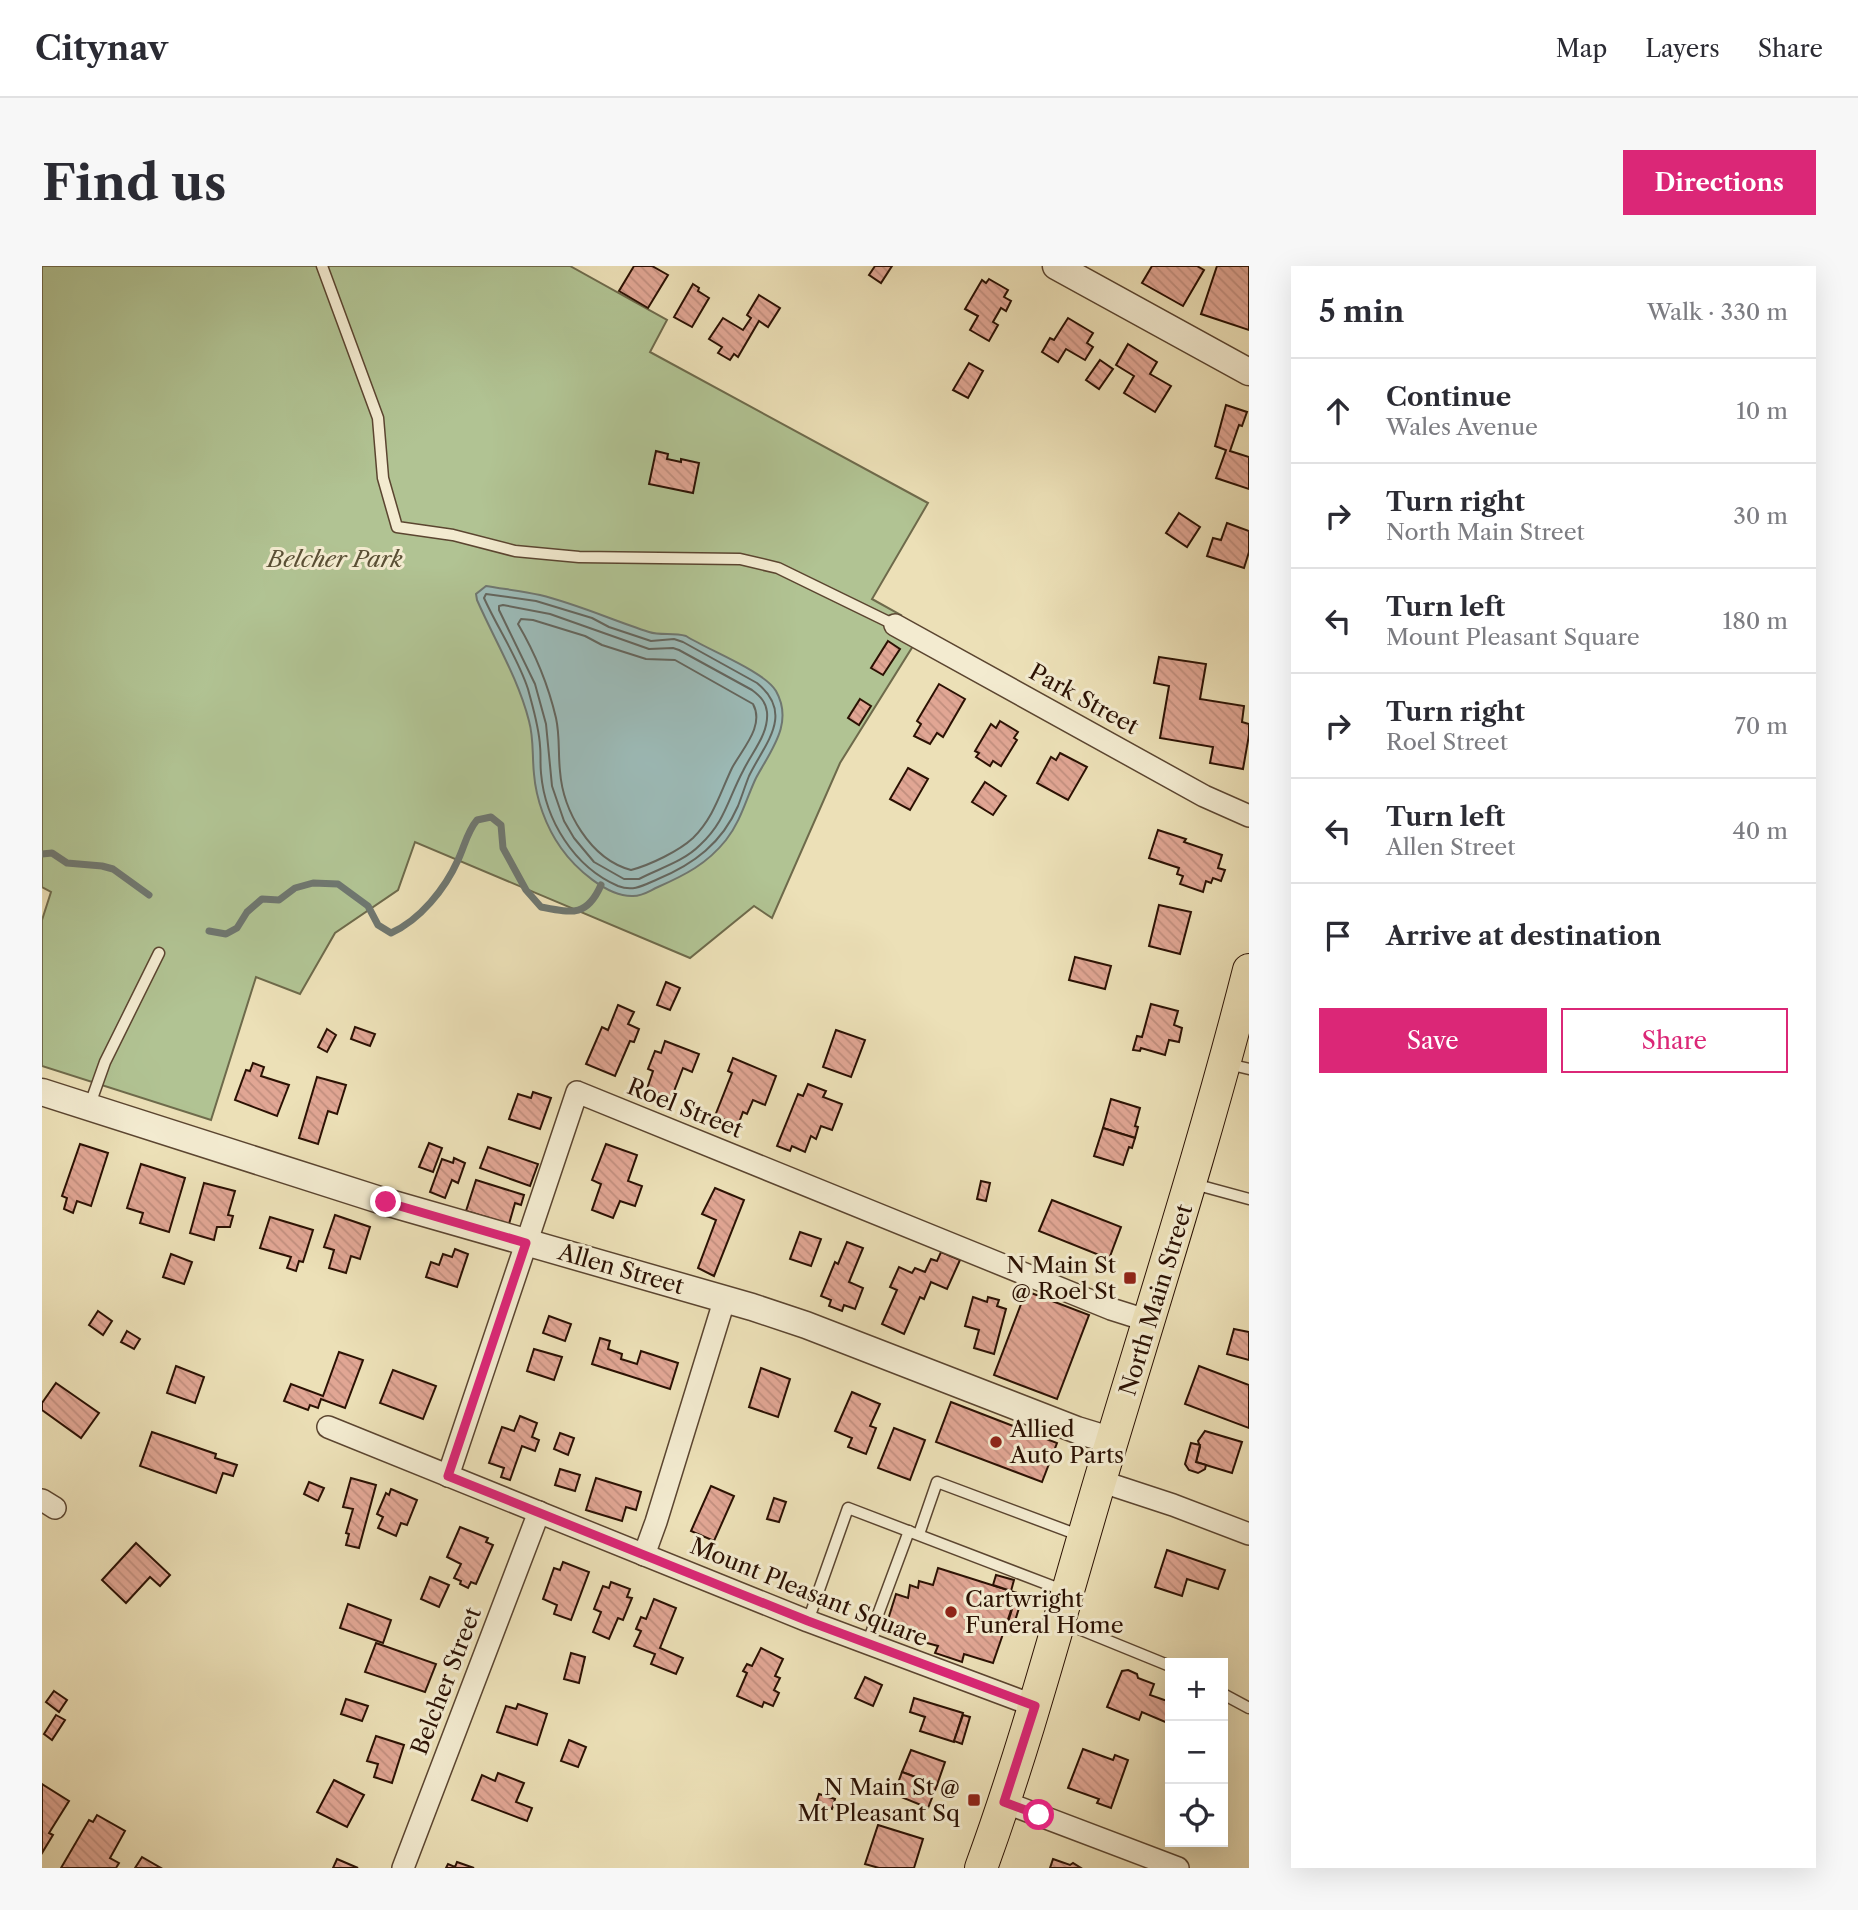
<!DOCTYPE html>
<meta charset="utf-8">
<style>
:root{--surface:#fff;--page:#f7f7f7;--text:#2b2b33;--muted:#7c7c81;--line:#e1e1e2;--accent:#db2777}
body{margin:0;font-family:"Libre Caslon Text",serif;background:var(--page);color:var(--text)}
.controls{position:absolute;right:21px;bottom:21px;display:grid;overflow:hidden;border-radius:0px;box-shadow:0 7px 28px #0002}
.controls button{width:63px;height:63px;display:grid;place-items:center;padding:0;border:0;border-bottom:2px solid var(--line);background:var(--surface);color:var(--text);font:35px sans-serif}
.stop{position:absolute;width:21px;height:21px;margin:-16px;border:5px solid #db2777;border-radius:50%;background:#fff}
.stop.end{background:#db2777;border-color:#fff;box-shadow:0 2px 7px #0008}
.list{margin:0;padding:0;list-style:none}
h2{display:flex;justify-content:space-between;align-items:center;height:91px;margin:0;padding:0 28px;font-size:30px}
h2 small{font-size:23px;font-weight:400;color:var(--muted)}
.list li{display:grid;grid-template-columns:46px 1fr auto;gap:21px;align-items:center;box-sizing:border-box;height:105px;padding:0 28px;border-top:2px solid var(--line)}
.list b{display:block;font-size:26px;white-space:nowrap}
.list p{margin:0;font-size:23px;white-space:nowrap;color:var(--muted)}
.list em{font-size:23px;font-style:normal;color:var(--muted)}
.actions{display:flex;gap:14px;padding:21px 28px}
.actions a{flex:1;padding:16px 0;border:2px solid var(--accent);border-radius:0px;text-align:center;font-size:24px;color:var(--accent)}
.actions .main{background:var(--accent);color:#fff}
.icon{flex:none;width:38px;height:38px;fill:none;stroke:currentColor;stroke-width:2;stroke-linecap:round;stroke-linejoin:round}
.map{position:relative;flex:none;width:1207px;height:1602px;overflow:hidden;border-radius:0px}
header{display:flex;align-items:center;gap:42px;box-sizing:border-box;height:98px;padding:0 35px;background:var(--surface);border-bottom:2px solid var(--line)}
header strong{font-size:33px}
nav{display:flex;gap:38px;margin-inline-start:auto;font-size:24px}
.intro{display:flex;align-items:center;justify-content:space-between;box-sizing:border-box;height:168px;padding:0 42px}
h1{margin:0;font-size:49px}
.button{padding:18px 32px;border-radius:0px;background:var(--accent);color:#fff;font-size:24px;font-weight:700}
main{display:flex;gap:42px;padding:0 42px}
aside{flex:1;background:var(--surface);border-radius:0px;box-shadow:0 7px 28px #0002}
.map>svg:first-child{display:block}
</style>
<header>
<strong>Citynav</strong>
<nav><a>Map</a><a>Layers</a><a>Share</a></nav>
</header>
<div class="intro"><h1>Find us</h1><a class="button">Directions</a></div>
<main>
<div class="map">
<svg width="1207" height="1602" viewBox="0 0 1207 1602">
<defs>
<pattern id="building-back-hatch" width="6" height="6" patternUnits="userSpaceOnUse" patternTransform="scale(1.75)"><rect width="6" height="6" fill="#e1a694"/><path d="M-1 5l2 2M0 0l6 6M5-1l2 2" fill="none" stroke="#c18e7e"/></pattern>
</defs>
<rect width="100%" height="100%" fill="#ece0b7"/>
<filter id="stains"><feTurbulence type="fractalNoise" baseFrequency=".00286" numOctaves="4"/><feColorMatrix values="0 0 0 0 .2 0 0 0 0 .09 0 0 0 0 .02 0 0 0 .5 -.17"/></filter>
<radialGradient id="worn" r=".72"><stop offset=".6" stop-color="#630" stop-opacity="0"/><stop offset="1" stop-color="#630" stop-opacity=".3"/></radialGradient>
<polygon fill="#b1c393" stroke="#6e6a4b" stroke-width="2" points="0,0 528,0 625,54 608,86 886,237 830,333 859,349 848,367 871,380 798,497 730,652 712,640 648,692 373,576 356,624 293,667 258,728 214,711 169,854 0,800 0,654 9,626 0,621"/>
<path fill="#9cbbb8" stroke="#6f7770" stroke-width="2" d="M 444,320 C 461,323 481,325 498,329 C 535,338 570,354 607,366 C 619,370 631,366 644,370 C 666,384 722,405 734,425 C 752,457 729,484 714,512 C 704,533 699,555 684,574 C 665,598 643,609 616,621 C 607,625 601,630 591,630 C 565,631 533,602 519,582 C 504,561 494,533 492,508 C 490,490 492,473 487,455 C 476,412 453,375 435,334 L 434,328 Z"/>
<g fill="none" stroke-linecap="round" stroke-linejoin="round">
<g stroke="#64665e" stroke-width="2">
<path d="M 444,328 L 494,335 L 550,352 L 567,361 L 609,375 L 632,373 L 641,376 L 715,417 C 753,448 723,477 707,510 C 703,520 700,530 696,540 C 680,577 652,598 616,613 C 602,619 592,626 576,620 C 532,601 503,554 499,507 C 498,498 499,489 498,480 C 497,461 491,442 486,423 C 476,392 456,363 442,332 Z"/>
<path d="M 461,339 L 508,348 L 607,383 L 631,382 L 637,384 L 710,424 C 718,430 724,436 725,446 C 727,468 710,486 701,505 C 686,533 683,556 658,579 C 641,596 618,602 597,613 L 582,613 L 552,596 L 532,572 L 522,555 L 510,520 L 504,458 L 493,418 L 457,344 L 457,340 Z"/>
<path d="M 479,353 L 491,354 L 543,370 L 560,379 L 604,393 L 633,394 L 711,438 C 723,460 700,483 690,502 C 678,527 672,551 651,572 C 637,585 608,599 589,604 C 548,593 521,545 518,505 C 516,487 518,470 514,452 C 506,418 493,387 476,358 Z"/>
</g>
<g stroke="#6f7770" stroke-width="7">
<polyline points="0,588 10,587 25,597 60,600 71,603 107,629"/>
<path d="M 167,665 L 184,668 L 195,662 L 205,646 L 220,633 L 237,634 L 253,622 L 271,617 L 296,618 L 326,640 L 336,659 L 349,667 C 378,654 403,623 416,594 C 423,579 425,566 435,554 L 449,551 L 459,559 L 461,582 L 484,624 L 499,641 C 530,647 545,651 559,619"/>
</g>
</g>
<g fill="url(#building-back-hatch)" stroke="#2b1103" stroke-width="2">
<polygon points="592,0 610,0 626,9 606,42 577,25"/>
<polygon points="833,0 850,0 839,17 827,9"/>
<polygon points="1110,0 1155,0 1162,4 1141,40 1100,17"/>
<polygon points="1175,0 1207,0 1207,64 1159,48"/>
<polygon points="947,13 966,24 962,31 969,35 964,45 959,42 951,56 956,59 947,75 928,64 936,50 923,43 940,14 944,17"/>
<polygon points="651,18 657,22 656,25 667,32 650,61 632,51"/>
<polygon points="717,29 738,42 726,61 717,55 696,91 692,88 688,94 676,87 680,81 667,73 681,52 701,64 709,52 705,49"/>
<polygon points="1026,52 1051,67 1045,77 1051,81 1043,94 1024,83 1016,96 1000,86 1008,72 1012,74"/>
<polygon points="1086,78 1115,96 1108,108 1129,120 1113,146 1082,127 1092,110 1074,99"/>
<polygon points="1058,94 1071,103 1057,123 1044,114"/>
<polygon points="927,97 941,105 926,132 911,124"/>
<polygon points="1184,139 1205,146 1200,160 1197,159 1188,185 1207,191 1207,223 1174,212 1184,184 1173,180"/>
<polygon points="614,185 626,188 625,193 639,196 639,193 657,197 651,227 607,218"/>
<polygon points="1137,247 1158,261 1145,281 1124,267"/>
<polygon points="1185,257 1207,265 1207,286 1202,302 1165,290 1171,272 1179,274"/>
<polygon points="846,375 858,383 841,409 829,402"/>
<polygon points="1117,391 1164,398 1158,433 1202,440 1200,456 1207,458 1207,469 1201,503 1168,497 1171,481 1118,472 1127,420 1112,417"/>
<polygon points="897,418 923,433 901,471 895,467 888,478 872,470 879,458 875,455"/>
<polygon points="818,433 829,440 817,459 806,452"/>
<polygon points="958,455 976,466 972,472 975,474 959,500 951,495 948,500 934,491 937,487 933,485 949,458 954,462"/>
<polygon points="1018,487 1045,501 1026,534 995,517 1009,491 1014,494"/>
<polygon points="866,502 886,513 868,544 848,533"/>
<polygon points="943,516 964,530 951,549 930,536"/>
<polygon points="1116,564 1144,573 1142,576 1180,589 1176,602 1183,604 1179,615 1171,612 1169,617 1164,615 1161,626 1138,618 1141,610 1135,608 1137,602 1107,592"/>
<polygon points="1117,639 1149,646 1138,688 1107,680"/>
<polygon points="1033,691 1069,700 1063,723 1027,714"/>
<polygon points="624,716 638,722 628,744 615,739"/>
<polygon points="1109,738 1136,745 1132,759 1140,762 1137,776 1127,774 1123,789 1099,782 1098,785 1091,784 1095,770 1100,771"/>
<polygon points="576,739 592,746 586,758 597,763 592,776 588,775 573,810 544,798 560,761 566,764"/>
<polygon points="313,761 333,768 328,780 309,773"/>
<polygon points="285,763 294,769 285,786 276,781"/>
<polygon points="794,764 823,774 809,811 781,801"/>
<polygon points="623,775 657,788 650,806 641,802 629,833 605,823 611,805 606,803 613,785 619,787"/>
<polygon points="691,792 734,810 723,839 711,834 705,848 701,846 696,859 673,850 690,807 686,805"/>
<polygon points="211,797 222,801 219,810 247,819 235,850 193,834 204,804 208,805"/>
<polygon points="275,811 304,819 295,848 286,845 276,878 257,872"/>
<polygon points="766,818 784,825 781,831 800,838 790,864 779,860 774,873 769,870 763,886 750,880 748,885 735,880 756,828 761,830"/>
<polygon points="491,826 509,832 498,863 467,853 476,828 489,832"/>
<polygon points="1069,833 1098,842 1093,860 1096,861 1093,872 1061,862"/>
<polygon points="1061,862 1093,872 1090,882 1087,881 1081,899 1052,890"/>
<polygon points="387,877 400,882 391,906 377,901"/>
<polygon points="38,878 66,887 49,940 35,935 31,947 22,943 25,932 20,930"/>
<polygon points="564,878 595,889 586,915 600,920 593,940 578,935 571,952 550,944 559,918 550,914"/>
<polygon points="446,881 496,898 488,920 438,902"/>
<polygon points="412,892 423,897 416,917 410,914 403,932 388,926 400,893 411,897"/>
<polygon points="99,898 143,912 127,966 98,957 101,947 85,942"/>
<polygon points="434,914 482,929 479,939 473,937 467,958 424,945"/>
<polygon points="939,915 948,917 944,935 935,933"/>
<polygon points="162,917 193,925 186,949 191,950 188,961 175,961 172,974 148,967"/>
<polygon points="673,922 702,934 672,1010 656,1002 674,954 660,948"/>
<polygon points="1010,934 1079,961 1067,993 997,965"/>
<polygon points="293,949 328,961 318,993 309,990 304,1007 287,1002 292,984 282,981"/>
<polygon points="228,951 271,964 261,996 257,995 254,1005 245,1002 249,991 218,982"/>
<polygon points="758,966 779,973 769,1000 748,993"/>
<polygon points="805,976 821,982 807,1016 821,1022 813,1043 802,1039 800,1045 787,1040 789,1034 779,1030 793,996 796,998"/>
<polygon points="413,983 426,988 415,1021 384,1011 389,996 397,999 401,988 410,991"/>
<polygon points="899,986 918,994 905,1023 889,1016 882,1033 878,1031 862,1068 840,1058 855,1024 848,1021 857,1001 870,1007 873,1002 883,1006 889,993 895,995"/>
<polygon points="129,988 150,996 142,1018 121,1011"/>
<polygon points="984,1025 1047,1049 1015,1133 952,1109"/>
<polygon points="931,1031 945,1036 946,1031 957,1034 955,1040 964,1043 952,1088 932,1082 937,1064 923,1060"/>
<polygon points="56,1045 70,1055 61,1069 47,1059"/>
<polygon points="507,1050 529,1058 523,1075 501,1067"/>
<polygon points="1192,1063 1207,1066 1207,1094 1185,1088"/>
<polygon points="85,1065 98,1073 92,1083 79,1076"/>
<polygon points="558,1072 568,1075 566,1083 580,1088 579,1093 595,1098 599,1085 636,1097 628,1123 550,1098"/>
<polygon points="492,1083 520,1091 512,1114 485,1105"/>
<polygon points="297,1086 321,1094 303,1142 279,1133 276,1142 268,1139 266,1144 242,1135 249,1118 281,1130"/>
<polygon points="134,1100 162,1111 153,1137 125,1127"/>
<polygon points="1157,1100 1207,1119 1207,1162 1143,1138"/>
<polygon points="719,1102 748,1113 736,1151 707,1141"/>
<polygon points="351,1104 394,1120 381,1153 338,1137"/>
<polygon points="14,1117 57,1147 39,1172 0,1144 0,1137"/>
<polygon points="810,1126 838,1138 828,1160 834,1162 824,1188 806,1181 810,1172 793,1165"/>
<polygon points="909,1136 1015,1177 1000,1216 894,1176"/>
<polygon points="478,1150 495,1157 490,1171 497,1174 493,1185 480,1180 468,1214 459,1211 462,1202 447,1197 460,1161 472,1165"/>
<polygon points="852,1162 883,1174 868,1214 836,1202"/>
<polygon points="1163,1165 1200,1176 1190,1207 1154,1196 1158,1181 1156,1175"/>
<polygon points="110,1166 174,1188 173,1192 195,1199 191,1210 181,1207 174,1227 98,1200"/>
<polygon points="518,1167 532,1172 526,1189 512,1183"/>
<polygon points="1149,1177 1158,1179 1154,1196 1164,1199 1163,1203 1156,1207 1147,1204 1143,1198"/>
<polygon points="518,1203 538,1209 533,1225 513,1219"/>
<polygon points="309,1212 334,1219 317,1282 304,1279 307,1268 304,1267 311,1243 301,1241"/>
<polygon points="554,1212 599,1226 594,1244 584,1241 580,1255 544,1244"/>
<polygon points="267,1216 282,1222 276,1235 262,1228"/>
<polygon points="669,1220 692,1230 672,1275 649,1265"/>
<polygon points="349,1223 375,1234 365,1259 359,1257 354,1270 336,1262 341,1251 335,1248 344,1227 347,1229"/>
<polygon points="732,1232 744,1236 737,1256 725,1253"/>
<polygon points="418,1261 446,1272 444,1276 451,1279 434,1318 429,1316 426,1322 418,1318 419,1315 412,1312 419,1298 405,1291"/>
<polygon points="94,1277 128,1309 118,1320 108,1311 84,1337 60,1314"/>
<polygon points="1125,1284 1183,1304 1176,1323 1145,1313 1140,1330 1113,1321"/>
<polygon points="521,1296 547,1306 529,1354 512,1348 515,1339 501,1333 512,1302 518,1304"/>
<polygon points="896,1302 975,1327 951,1397 922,1388 920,1396 893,1387 896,1380 874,1374 875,1370 844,1360 854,1328 866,1332 868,1319 876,1322 877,1315 891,1319"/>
<polygon points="954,1309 972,1314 969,1325 951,1319"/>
<polygon points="388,1311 407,1319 397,1341 379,1333"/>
<polygon points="569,1316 588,1323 585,1331 590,1332 581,1354 576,1352 567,1373 551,1366 559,1346 552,1343 561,1320 567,1322"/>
<polygon points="975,1327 981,1329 969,1368 963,1366"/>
<polygon points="612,1333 634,1342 618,1382 641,1392 634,1408 609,1398 613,1388 592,1380 599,1365 594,1363 599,1351 604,1353"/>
<polygon points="306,1338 349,1354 341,1377 298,1362"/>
<polygon points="334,1377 394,1398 383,1426 323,1406"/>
<polygon points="719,1382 741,1393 733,1410 738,1412 732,1424 737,1427 731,1440 722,1436 720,1441 695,1430 705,1407 701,1405 705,1398 710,1400"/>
<polygon points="529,1387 543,1391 537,1417 522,1413"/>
<polygon points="1086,1404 1095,1408 1096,1412 1112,1418 1108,1429 1128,1436 1128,1458 1100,1446 1097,1454 1065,1441 1080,1405"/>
<polygon points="823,1411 840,1419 831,1440 813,1432"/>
<polygon points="12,1425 25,1434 17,1446 4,1436"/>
<polygon points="872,1432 921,1447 912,1476 878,1465 883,1451 868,1446"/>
<polygon points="304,1433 326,1440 320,1455 299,1448"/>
<polygon points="476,1438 505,1448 495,1479 455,1466 464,1440 474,1443"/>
<polygon points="14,1449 23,1454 10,1474 2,1468"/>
<polygon points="921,1449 928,1451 920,1478 912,1475"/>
<polygon points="334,1470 362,1479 350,1517 332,1511 336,1498 325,1495"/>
<polygon points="527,1474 544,1481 536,1501 519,1495"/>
<polygon points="1041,1483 1071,1494 1073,1489 1086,1494 1069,1542 1055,1537 1057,1533 1026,1522"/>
<polygon points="869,1484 903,1496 895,1519 860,1506"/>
<polygon points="860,1506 895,1519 886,1542 852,1528"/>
<polygon points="456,1507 482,1517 474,1536 490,1542 485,1555 430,1534 440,1509 453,1515"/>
<polygon points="292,1514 322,1529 305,1561 275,1546"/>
<polygon points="0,1518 27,1535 7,1567 11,1569 0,1587"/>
<polygon points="777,1528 793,1533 790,1543 774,1537"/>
<polygon points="55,1549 83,1565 68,1592 77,1597 74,1602 19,1602 47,1554 51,1556"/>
<polygon points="836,1559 881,1573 872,1602 837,1602 823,1598"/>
<polygon points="100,1591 119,1602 93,1602"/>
<polygon points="295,1593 316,1602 291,1602"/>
<polygon points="1011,1593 1028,1599 1031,1597 1039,1602 1008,1602"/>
<polygon points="415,1596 432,1602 404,1602 406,1598 413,1601"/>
</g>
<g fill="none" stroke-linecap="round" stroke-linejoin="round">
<g stroke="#5b4530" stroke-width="13">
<g id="service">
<polyline points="280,0 336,152 341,212 355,261 411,269 473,285 537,291 698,293 736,302 853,359"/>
<polyline points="1186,798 1207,803"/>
<polyline points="47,841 63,796 117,687"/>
<polyline points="1152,918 1207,933"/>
<polyline points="877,1268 895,1216 1039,1270"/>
<polyline points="766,1355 806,1242 1023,1325"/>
<polyline points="1020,1356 1128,1400"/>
<polyline points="825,1378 867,1265"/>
<polyline points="1181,1428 1207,1442"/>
</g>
</g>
<g stroke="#5b4530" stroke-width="24">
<g id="minor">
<polyline points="853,359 1162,530 1207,550"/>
<polyline points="286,1161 766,1355 993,1440"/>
<polyline points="406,1210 535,826 1069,1043 1107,1055"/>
<polyline points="1058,1215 1131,1239 1207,1268"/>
<polyline points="0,1234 13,1242"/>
<polyline points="602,1289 614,1256 683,1032"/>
<polyline points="962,1536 1136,1602"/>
<polyline points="361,1602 497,1246"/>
</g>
</g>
<g stroke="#5b4530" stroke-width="29">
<g id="tertiary">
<polyline points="1014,0 1207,106"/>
<polyline points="0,826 344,936 710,1041 764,1059 1035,1164 1071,1175"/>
</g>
</g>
<g stroke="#2b1103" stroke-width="34">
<path id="primary" d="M 939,1602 C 985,1476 1019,1346 1057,1218 C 1108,1047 1163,877 1207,704"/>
</g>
<use href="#service" stroke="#f3ebd0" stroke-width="10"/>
<use href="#minor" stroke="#f3ebd0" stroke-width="21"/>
<use href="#tertiary" stroke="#f3ebd0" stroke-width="26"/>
<use href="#primary" stroke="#ece0b7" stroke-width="32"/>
</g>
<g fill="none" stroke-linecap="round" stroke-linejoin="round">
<polyline stroke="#db2777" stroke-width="9" points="344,936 484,977 406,1210 766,1355 993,1440 962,1536 997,1549"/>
</g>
<g fill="#8f2418" stroke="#f3ebd0" stroke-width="2.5">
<rect x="1081" y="1005" width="14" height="14" rx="3.5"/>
<circle cx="954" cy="1176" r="7"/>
<circle cx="909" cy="1346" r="7"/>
<rect x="925" y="1527" width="14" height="14" rx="3.5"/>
</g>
<g text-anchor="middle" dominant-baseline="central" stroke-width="6" stroke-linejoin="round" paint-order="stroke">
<g font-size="23" font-style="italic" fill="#5a4f35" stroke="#f3ebd0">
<text x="293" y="293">Belcher Park</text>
</g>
<g font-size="23" fill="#2b1103" stroke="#f3ebd0">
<text transform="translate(1042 433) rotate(29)">Park Street</text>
<text transform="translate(643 842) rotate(22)">Roel Street</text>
<text transform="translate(579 1003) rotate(16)">Allen Street</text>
<text transform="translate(1114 1034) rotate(-73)">North Main Street</text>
<text transform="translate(767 1326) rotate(22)">Mount Pleasant Square</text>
<text transform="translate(404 1415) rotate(-69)">Belcher Street</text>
</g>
<g font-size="23" fill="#2b1103" stroke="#f3ebd0" text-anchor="end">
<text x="1074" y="999">N Main St<tspan x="1074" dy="26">@ Roel St</tspan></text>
<text x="968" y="1163" text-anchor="start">Allied<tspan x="968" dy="26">Auto Parts</tspan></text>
<text x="923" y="1333" text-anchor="start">Cartwright<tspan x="923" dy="26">Funeral Home</tspan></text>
<text x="918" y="1521">N Main St @<tspan x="918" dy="26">Mt Pleasant Sq</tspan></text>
</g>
</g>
<rect width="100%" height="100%" filter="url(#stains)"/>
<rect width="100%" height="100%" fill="url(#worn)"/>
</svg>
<div class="controls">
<button>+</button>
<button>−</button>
<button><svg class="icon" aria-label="locate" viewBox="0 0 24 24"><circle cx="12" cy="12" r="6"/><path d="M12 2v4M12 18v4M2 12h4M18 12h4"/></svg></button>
</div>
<div class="stop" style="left:997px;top:1549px"></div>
<div class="stop end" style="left:344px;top:936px"></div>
</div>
<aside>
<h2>5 min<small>Walk · 330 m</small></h2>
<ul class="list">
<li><svg class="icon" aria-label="ahead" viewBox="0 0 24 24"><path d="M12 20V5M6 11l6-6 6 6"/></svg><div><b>Continue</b><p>Wales Avenue</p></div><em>10 m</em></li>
<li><svg class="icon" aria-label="right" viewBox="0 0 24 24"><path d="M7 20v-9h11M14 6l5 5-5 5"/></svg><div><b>Turn right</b><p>North Main Street</p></div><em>30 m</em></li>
<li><svg class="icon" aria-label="left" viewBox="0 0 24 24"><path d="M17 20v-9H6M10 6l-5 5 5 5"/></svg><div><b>Turn left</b><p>Mount Pleasant Square</p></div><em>180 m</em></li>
<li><svg class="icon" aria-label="right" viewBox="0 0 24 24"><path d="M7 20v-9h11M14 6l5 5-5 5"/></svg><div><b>Turn right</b><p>Roel Street</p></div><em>70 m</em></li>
<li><svg class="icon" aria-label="left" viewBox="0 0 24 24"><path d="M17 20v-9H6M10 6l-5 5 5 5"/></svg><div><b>Turn left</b><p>Allen Street</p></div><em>40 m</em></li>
<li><svg class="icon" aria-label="arrive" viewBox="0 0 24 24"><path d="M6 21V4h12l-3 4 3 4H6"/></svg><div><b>Arrive at destination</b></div></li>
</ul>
<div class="actions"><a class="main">Save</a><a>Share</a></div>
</aside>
</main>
